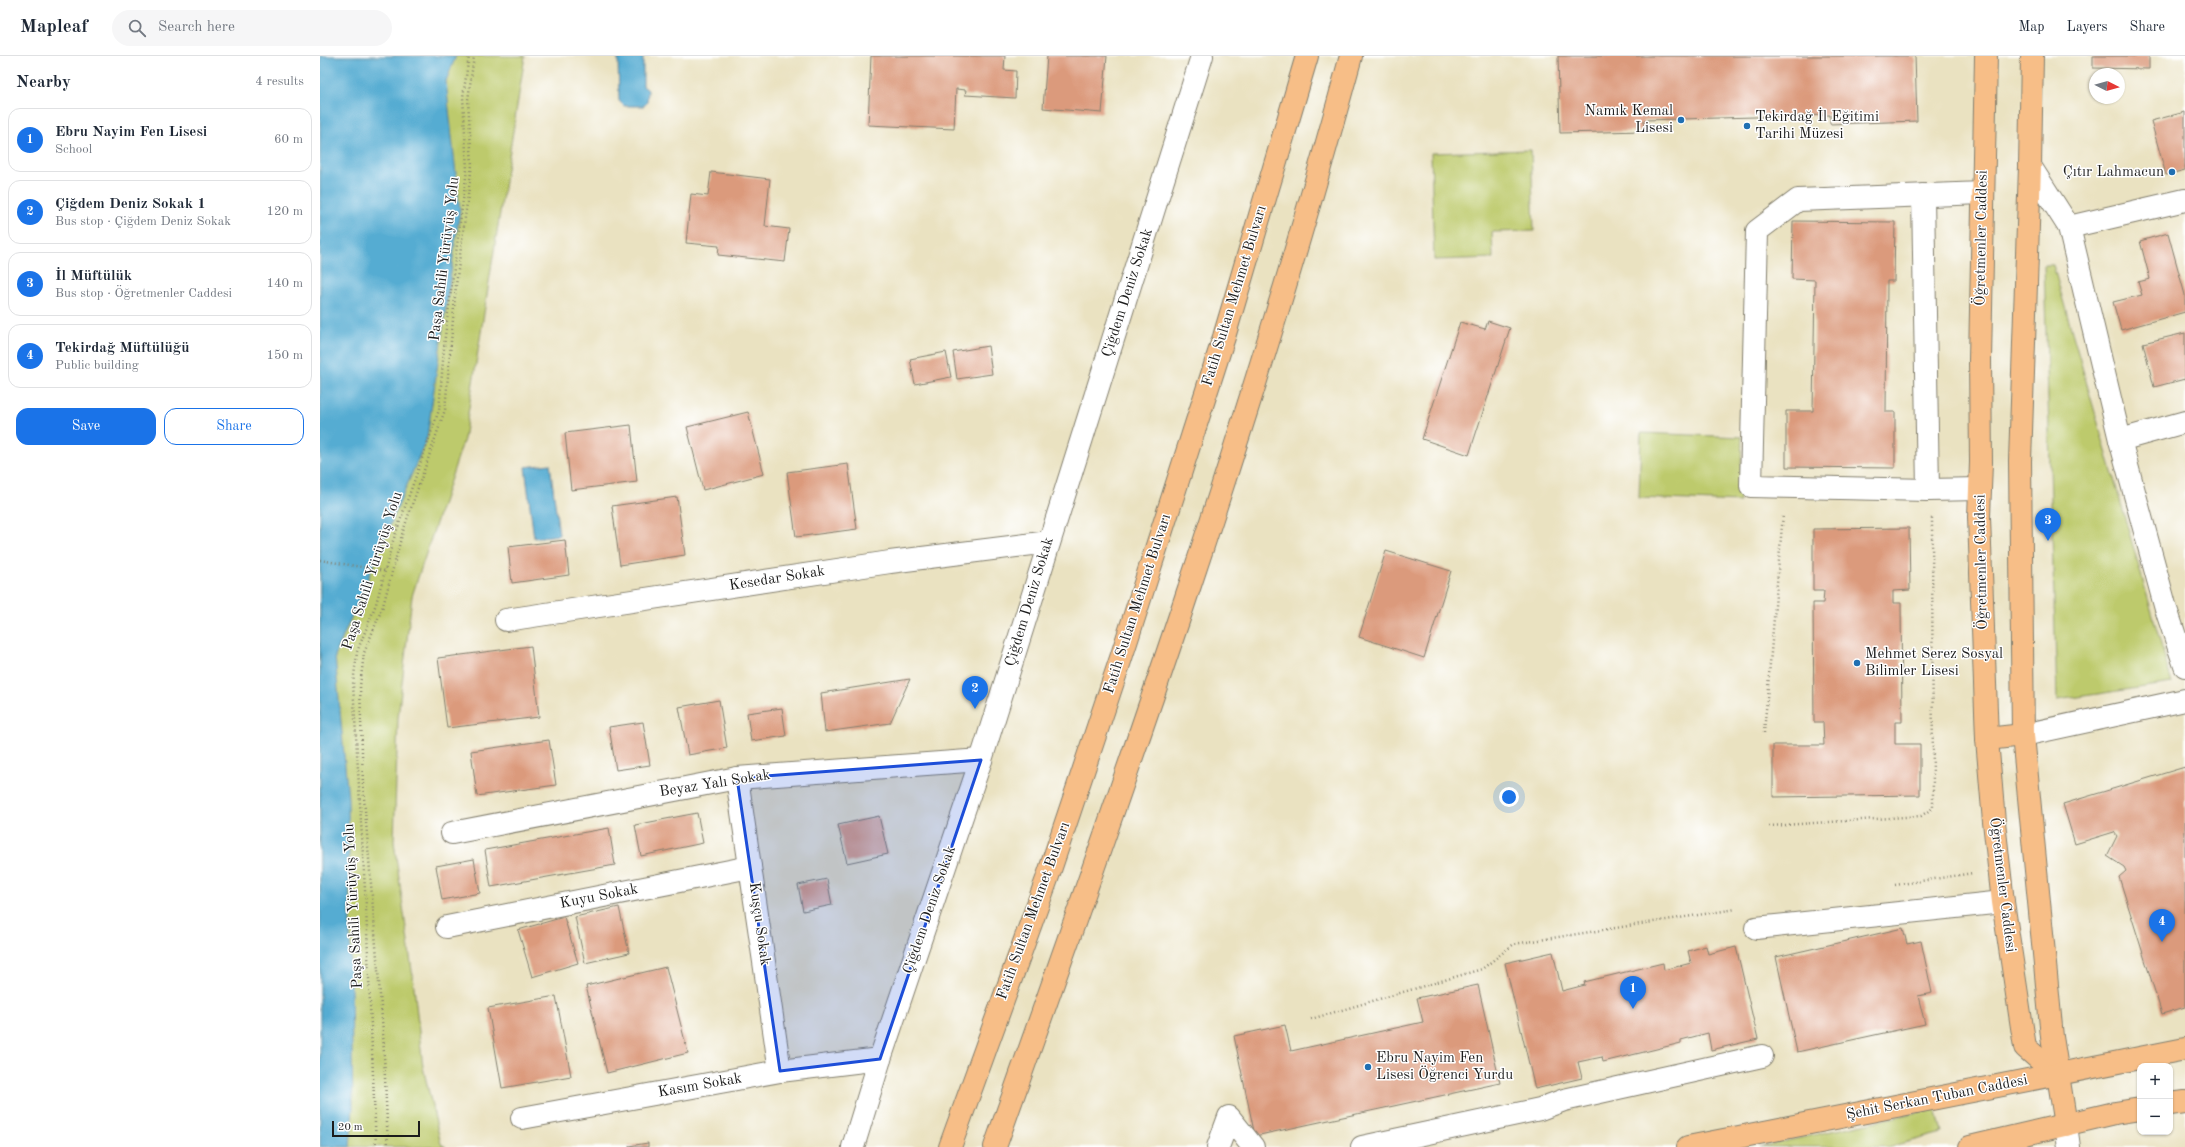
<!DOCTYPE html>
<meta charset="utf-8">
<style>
:root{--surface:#fff;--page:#f6f6f7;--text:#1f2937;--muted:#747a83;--line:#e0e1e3;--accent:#1a73e8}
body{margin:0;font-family:"Old Standard TT",serif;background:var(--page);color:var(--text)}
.controls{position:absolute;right:12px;bottom:12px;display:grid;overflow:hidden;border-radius:8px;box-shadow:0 1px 3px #0004}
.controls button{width:36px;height:36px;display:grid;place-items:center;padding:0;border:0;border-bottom:1px solid var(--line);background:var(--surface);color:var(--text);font:20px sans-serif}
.compass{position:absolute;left:1769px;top:12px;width:36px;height:36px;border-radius:50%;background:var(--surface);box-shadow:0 1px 3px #0004;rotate:96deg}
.scale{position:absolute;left:12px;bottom:10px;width:88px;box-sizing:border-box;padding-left:4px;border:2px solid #1c1c1c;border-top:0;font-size:11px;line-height:14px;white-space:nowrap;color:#1c1c1c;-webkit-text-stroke:3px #fff;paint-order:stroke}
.you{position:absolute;left:1189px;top:741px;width:14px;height:14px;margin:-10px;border:3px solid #fff;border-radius:50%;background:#1a73e8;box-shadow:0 0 0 6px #1a73e833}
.badge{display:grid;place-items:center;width:26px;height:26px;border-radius:50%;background:var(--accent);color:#fff;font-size:13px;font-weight:700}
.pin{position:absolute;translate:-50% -33px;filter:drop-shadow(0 1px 2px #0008)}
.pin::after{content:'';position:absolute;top:21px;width:14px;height:12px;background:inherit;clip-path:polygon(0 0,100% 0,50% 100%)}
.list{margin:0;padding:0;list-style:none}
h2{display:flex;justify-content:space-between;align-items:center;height:52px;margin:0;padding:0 16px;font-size:17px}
h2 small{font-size:13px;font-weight:400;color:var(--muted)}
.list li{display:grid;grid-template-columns:26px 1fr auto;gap:12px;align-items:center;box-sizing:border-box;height:64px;margin:0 8px 8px;padding:0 8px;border:1px solid var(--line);border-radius:12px}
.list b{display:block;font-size:15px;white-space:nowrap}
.list p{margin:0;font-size:13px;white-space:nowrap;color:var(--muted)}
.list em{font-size:13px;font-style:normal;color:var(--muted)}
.actions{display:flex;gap:8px;padding:12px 16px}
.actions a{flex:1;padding:9px 0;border:1px solid var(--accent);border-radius:12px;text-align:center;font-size:14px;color:var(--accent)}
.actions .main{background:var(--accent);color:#fff}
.icon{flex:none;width:22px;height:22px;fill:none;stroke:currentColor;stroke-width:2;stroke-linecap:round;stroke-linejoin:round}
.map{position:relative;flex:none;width:1865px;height:1091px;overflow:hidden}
header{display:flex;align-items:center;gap:24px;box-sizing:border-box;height:56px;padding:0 20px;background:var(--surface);border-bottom:1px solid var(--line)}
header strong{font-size:19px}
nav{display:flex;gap:22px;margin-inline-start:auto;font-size:14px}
.search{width:280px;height:36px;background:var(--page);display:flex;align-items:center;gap:10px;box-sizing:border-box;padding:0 14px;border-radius:22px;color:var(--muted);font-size:15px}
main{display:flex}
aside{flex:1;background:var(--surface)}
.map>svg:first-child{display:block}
</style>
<header>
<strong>Mapleaf</strong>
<div class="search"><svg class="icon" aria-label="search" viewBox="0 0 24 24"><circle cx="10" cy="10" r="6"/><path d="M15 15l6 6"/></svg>Search here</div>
<nav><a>Map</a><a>Layers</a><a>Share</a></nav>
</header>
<main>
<aside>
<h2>Nearby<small>4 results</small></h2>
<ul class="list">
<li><span class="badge">1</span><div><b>Ebru Nayim Fen Lisesi</b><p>School</p></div><em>60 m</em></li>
<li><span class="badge">2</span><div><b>Çiğdem Deniz Sokak 1</b><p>Bus stop · Çiğdem Deniz Sokak</p></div><em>120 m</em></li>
<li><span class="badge">3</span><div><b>İl Müftülük</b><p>Bus stop · Öğretmenler Caddesi</p></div><em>140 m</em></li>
<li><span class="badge">4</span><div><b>Tekirdağ Müftülüğü</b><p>Public building</p></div><em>150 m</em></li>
</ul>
<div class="actions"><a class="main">Save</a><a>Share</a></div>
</aside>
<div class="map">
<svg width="1865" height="1091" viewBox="0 0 1865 1091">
<rect width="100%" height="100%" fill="#fff"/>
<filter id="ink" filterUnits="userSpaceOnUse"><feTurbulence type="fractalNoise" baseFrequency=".025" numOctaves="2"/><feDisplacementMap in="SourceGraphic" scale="8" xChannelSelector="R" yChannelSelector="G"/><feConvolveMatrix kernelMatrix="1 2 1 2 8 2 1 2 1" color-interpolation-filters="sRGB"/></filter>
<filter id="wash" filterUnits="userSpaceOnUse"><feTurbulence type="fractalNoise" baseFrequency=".012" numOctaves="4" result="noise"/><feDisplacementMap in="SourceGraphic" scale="16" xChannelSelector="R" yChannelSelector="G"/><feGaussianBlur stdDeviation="0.9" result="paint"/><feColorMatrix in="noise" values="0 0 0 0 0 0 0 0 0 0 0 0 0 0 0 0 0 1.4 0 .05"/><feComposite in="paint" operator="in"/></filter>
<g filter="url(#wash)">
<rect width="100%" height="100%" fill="#eae2c1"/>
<g fill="#bdca6c" stroke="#6c7344">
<polygon points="125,0 205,0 144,383 92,540 78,662 74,786 93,922 103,1011 121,1088 126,1091 11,1091 0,830 0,466"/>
<polygon points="1211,94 1214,175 1172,176 1173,202 1114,204 1111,97"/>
<polygon points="1724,209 1733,209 1852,627 1737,644"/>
<polygon points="1321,377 1422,381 1420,446 1319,442"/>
<polygon points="1616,1052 1622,1077 1568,1091 1439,1091"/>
</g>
<g fill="#55acd2" stroke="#386477">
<polygon points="0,0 136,0 126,25 140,155 107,382 15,600 28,742 33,1052 30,1091 0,1091"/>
<polygon points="300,0 322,0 323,2 323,30 328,34 327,46 324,50 304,50 299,45 298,2"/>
<polygon points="230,408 239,479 214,482 205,411"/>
</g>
<g id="blocks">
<g fill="#db9a7c">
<polygon points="551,0 685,0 684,14 696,15 695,42 645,39 646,34 636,33 634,73 548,69"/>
<polygon points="727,0 787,0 782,57 723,52"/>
<polygon points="1238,0 1595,0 1597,65 1510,68 1510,59 1324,64 1324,75 1240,77"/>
<polygon points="1773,0 1829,0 1829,13 1773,12"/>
<polygon points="1865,56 1865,114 1846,119 1831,65"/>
<polygon points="391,116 450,123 445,170 469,173 465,206 398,199 399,190 366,187 371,138 388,140"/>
<polygon points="1473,165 1575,166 1574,225 1567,225 1566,356 1575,356 1575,412 1466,411 1466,355 1493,355 1495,224 1472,223"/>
<polygon points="1848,177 1865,239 1865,256 1801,274 1793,246 1822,239 1818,226 1830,223 1820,185"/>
<polygon points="1168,265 1190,272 1149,399 1102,383 1140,266 1165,273"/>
<polygon points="1865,277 1865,323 1834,331 1823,287"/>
<polygon points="668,290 672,318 637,323 633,296"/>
<polygon points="626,296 631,321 595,328 590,303"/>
<polygon points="428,356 444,418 383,434 367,371"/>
<polygon points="311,369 317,426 251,434 245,377"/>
<polygon points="528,408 537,473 476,481 467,416"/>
<polygon points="357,441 365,499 300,509 292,450"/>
<polygon points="1589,472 1590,534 1573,535 1573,547 1581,547 1582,666 1575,666 1575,688 1600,688 1600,739 1453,741 1453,689 1504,689 1503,666 1494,666 1493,547 1503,547 1504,535 1493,535 1493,473"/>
<polygon points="245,484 249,519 192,527 188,491"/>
<polygon points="1066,495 1131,515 1104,602 1039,581"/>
<polygon points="211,590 219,661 127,672 118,602"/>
<polygon points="590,623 570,667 505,676 501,637"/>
<polygon points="399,644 407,692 368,699 359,651"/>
<polygon points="462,652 466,680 431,685 427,657"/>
<polygon points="323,666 330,709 296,714 289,671"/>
<polygon points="229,684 236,729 157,740 151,695"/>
<polygon points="1865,711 1865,951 1842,958 1799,821 1806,815 1804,811 1787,800 1797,780 1794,776 1755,788 1743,748"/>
<polygon points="377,757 383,787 321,800 315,769"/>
<polygon points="559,760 568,798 527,807 518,769"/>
<polygon points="289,772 295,809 171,831 165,794"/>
<polygon points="154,803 160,837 122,844 116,810"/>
<polygon points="507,823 512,849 483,855 478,829"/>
<polygon points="299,851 309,897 265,907 255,861"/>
<polygon points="244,861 258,907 212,921 198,874"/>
<polygon points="1583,872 1587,888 1601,885 1612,937 1598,940 1605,968 1477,996 1456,901"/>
<polygon points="1386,890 1388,898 1416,891 1438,983 1391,994 1388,977 1361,984 1361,987 1283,1006 1282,1001 1258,1006 1262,1022 1215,1033 1185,907 1233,896 1242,935 1265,929 1264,926 1343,907 1344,914 1371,907 1368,895"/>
<polygon points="346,911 368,997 287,1017 266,930"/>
<polygon points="1158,929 1180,1027 935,1080 914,980 965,969 971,995 1103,966 1097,942"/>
<polygon points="236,940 251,1020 182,1032 168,952"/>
<polygon points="328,1087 328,1091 309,1091 309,1090"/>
</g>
</g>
</g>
<g filter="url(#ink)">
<use href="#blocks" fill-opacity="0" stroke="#837f6e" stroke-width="1"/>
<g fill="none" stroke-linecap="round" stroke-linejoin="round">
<g stroke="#837f6e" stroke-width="24">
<g id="minor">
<polyline points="1710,110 1749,171 1800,384 1846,553 1865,610"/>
<polyline points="1603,139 1608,434"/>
<polyline points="1749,171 1865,144"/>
<polyline points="1800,384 1865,366"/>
<polyline points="1660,433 1608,434 1431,430 1437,175 1478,144 1663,137"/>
<polyline points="186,564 570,506 729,486"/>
<polyline points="1703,679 1865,644"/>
<polyline points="417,722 460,1015"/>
<polyline points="132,777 417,722 661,704"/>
<polyline points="127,871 430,811"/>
<polyline points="1436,872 1683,846"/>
<polyline points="202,1062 460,1015 560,1003"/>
<polyline points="1746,1069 1749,1091"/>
<polyline points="533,1091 560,1003 661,704 882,0"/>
<polyline points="898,1091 909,1061 933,1091"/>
<polyline points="1042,1091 1220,1053 1244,1044 1442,1000"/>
</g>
</g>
<g stroke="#837f6e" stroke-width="24">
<g id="major">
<polyline points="1666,0 1660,304 1661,406 1659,461 1667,683 1674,766 1683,846 1705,991 1737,1019"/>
<polyline points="1712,0 1710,110 1700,405 1703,679 1732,981 1746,1069"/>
<polyline points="1667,683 1703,679"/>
<polyline points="1850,1048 1865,1046"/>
<polyline points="630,1091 727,823 801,602 904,281 987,0"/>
<path d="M 675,1091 C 803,731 931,369 1031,0"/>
<polyline points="1368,1091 1865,993"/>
<polyline points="1650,1091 1795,1057 1820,1053"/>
</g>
</g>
<g stroke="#837f6e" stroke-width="2.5" stroke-dasharray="1 3" stroke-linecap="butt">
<polyline points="0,504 65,515"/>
<polyline points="1444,677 1463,458"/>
<polyline points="1449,770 1601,760 1613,752 1612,460"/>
<polyline points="1575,829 1653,817"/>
<polyline points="991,963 1162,913 1194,888 1416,853"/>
<polyline points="56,1091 46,851 33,628 37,596 56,548 73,485 119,354 125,280 147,114 143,41 149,0"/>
<polyline points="68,1091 63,976 43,729 40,630 44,597 63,550 83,475 125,354 136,229 152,109 148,44 154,0"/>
</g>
<use href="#minor" stroke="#fff" stroke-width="22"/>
<use href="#major" stroke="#f7be87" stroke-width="22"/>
</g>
</g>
<path fill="#1d4ed8" fill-opacity="0.2" stroke="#1d4ed8" stroke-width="3" stroke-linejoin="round" d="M 661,704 L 560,1003 L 460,1015 L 417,722 Z"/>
<g fill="#1f6fb2" stroke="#fff" stroke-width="1.5">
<circle cx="1361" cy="64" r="4"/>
<circle cx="1427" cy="70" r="4"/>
<circle cx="1852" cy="116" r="4"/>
<circle cx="1537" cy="607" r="4"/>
<circle cx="1048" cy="1011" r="4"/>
</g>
<g text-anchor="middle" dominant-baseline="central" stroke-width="3" stroke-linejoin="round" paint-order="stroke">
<g font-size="15" fill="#1c1c1c" stroke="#fff" text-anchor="start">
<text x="1353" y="55" text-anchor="end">Namık Kemal<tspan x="1353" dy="17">Lisesi</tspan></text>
<text x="1435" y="61">Tekirdağ İl Eğitimi<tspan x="1435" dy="17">Tarihi Müzesi</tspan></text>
<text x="1844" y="116" text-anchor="end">Çıtır Lahmacun</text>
<text x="1545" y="598">Mehmet Serez Sosyal<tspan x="1545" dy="17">Bilimler Lisesi</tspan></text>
<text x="1056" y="1002">Ebru Nayim Fen<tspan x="1056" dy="17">Lisesi Öğrenci Yurdu</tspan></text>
</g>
<g font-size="15" fill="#1c1c1c" stroke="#fff">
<text transform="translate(1662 182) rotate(-89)">Öğretmenler Caddesi</text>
<text transform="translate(125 203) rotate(-83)">Paşa Sahili Yürüyüş Yolu</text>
<text transform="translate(808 237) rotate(-72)">Çiğdem Deniz Sokak</text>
<text transform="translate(915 240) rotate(-73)">Fatih Sultan Mehmet Bulvarı</text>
<text transform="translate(1662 506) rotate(-91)">Öğretmenler Caddesi</text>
<text transform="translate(53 515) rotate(-72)">Paşa Sahili Yürüyüş Yolu</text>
<text transform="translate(457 523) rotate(-9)">Kesedar Sokak</text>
<text transform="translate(710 546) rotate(-73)">Çiğdem Deniz Sokak</text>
<text transform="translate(818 548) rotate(-72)">Fatih Sultan Mehmet Bulvarı</text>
<text transform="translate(395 728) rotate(-9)">Beyaz Yalı Sokak</text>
<text transform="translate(1682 829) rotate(83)">Öğretmenler Caddesi</text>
<text transform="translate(279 841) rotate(-11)">Kuyu Sokak</text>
<text transform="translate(34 850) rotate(-93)">Paşa Sahili Yürüyüş Yolu</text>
<text transform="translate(610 854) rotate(-71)">Çiğdem Deniz Sokak</text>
<text transform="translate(714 855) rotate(-70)">Fatih Sultan Mehmet Bulvarı</text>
<text transform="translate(439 868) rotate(82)">Kuşçu Sokak</text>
<text transform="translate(380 1030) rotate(-10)">Kasım Sokak</text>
<text transform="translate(1617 1042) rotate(-11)">Şehit Serkan Tuban Caddesi</text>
</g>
</g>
</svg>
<div class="controls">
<button>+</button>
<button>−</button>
</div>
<svg class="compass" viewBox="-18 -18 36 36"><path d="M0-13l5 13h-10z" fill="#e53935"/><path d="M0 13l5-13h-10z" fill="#747a83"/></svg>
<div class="scale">20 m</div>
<div class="you"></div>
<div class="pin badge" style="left:1313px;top:953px">1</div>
<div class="pin badge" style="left:655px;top:653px">2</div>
<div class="pin badge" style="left:1728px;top:485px">3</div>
<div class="pin badge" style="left:1842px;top:886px">4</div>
</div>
</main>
